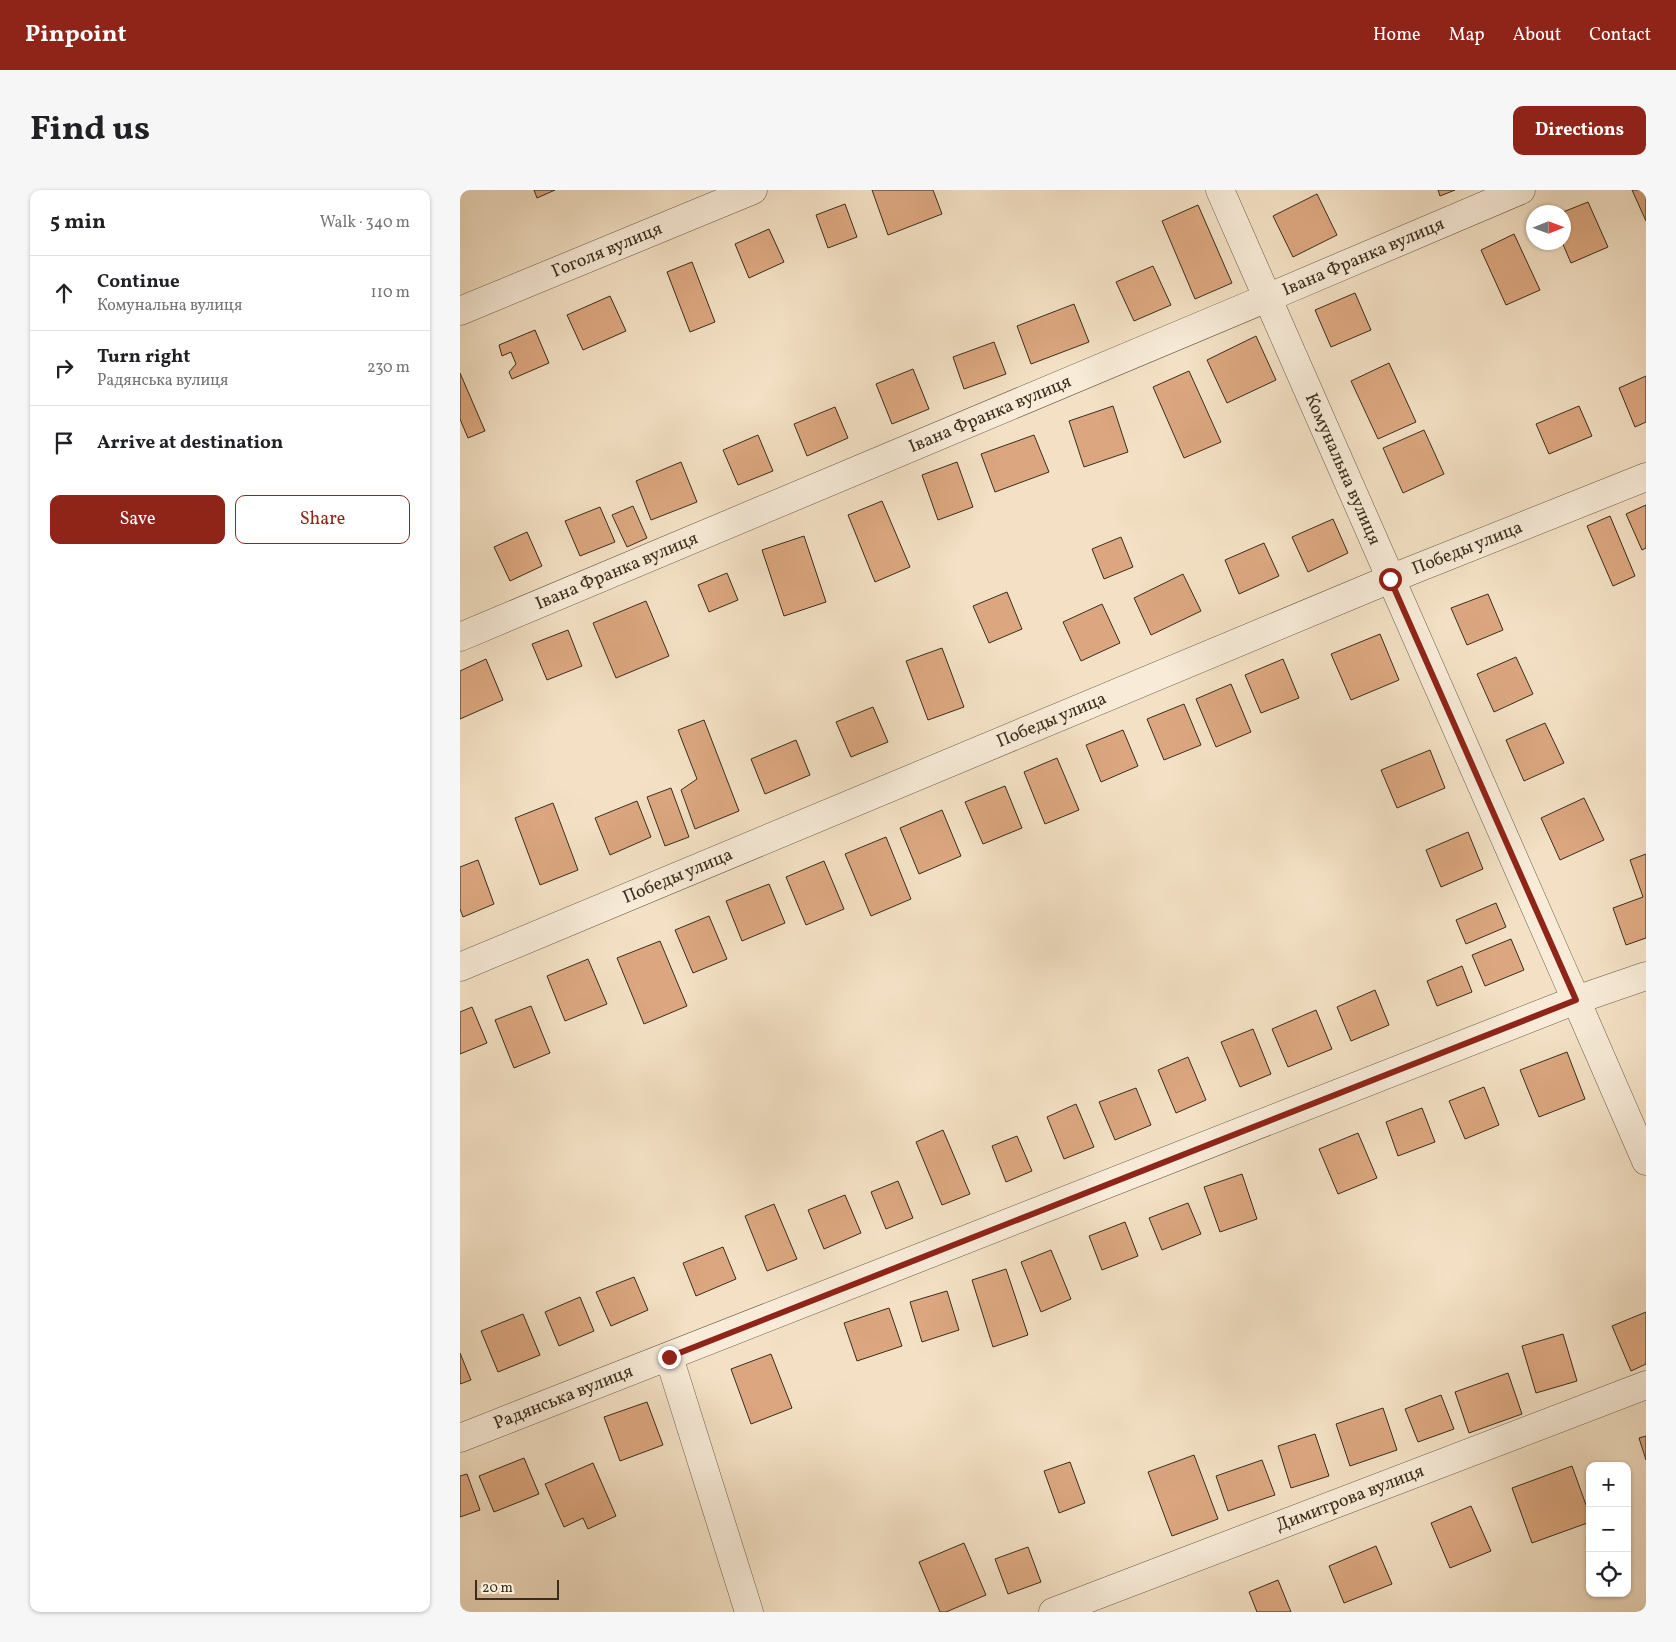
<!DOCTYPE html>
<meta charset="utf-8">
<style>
:root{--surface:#fff;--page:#f6f6f6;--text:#202124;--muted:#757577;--line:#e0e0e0;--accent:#8f2418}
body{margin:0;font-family:Vollkorn,serif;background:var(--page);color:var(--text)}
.controls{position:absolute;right:15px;bottom:15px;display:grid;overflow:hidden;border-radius:10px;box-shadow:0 1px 4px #0004}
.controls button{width:45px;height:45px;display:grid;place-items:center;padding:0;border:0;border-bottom:1px solid var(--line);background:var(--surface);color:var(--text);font:25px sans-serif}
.compass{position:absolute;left:1066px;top:15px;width:45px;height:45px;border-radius:50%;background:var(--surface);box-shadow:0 1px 4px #0004;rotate:89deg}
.scale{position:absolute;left:15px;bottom:12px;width:84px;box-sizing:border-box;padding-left:5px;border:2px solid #3b2d1c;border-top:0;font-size:14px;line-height:18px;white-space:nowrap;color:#3b2d1c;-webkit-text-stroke:4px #f8ecd9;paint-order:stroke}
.stop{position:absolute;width:15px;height:15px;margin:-11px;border:4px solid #8f2418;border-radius:50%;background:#fff}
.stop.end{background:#8f2418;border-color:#fff;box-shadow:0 1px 5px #0008}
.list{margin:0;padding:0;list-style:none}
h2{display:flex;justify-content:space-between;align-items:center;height:65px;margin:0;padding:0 20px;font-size:21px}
h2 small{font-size:16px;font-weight:400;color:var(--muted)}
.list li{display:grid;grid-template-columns:32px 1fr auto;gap:15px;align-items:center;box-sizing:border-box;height:75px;padding:0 20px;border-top:1px solid var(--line)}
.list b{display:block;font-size:19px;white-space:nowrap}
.list p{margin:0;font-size:16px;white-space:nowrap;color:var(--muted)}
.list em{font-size:16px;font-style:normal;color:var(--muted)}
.actions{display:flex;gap:10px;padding:15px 20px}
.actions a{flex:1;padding:11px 0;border:1px solid var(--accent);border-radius:10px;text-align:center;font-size:18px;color:var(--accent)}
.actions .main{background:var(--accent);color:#fff}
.icon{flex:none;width:28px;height:28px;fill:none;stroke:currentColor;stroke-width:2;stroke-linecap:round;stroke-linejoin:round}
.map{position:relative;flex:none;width:1186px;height:1422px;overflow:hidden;border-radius:10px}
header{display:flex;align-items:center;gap:30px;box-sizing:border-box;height:70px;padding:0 25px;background:var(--accent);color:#fff}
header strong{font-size:24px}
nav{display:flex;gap:28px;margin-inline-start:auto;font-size:18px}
.intro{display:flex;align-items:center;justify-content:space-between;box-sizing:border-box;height:120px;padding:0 30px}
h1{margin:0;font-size:35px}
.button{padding:12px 22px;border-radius:10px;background:var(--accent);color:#fff;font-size:18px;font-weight:700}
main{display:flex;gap:30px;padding:0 30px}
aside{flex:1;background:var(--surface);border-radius:10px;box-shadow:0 1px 4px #0004}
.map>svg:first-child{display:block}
</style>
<header>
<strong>Pinpoint</strong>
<nav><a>Home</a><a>Map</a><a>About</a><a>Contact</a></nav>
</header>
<div class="intro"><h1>Find us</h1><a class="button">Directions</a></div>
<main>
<aside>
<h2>5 min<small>Walk · 340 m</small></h2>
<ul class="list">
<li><svg class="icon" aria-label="ahead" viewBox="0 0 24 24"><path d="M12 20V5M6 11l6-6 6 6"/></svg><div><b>Continue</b><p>Комунальна вулиця</p></div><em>110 m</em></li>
<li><svg class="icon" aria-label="right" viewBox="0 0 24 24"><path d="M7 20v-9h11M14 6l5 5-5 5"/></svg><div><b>Turn right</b><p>Радянська вулиця</p></div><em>230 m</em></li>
<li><svg class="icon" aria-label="arrive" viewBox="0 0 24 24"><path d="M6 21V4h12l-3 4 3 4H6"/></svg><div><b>Arrive at destination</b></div></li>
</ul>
<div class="actions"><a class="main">Save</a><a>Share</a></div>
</aside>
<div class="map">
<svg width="1186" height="1422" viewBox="0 0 1186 1422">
<rect width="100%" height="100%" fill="#f4e1c5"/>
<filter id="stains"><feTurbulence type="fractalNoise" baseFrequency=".004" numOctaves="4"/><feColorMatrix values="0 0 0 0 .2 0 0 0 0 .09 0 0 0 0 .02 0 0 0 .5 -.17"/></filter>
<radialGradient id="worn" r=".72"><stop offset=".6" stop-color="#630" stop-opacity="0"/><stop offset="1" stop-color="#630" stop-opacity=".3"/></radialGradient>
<g fill="#dca780" stroke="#3b2d1c">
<polygon points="74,0 95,0 77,8"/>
<polygon points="412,0 473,0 482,24 428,45"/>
<polygon points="978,0 995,0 980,6"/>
<polygon points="1172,0 1186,0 1186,31"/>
<polygon points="857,4 877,45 833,67 813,26"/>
<polygon points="1128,12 1148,57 1111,73 1102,52 1103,22"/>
<polygon points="385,14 397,47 368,58 356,25"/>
<polygon points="738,15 772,93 735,109 702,31"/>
<polygon points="309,39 324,72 289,88 275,54"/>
<polygon points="1054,44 1080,100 1046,115 1021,60"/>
<polygon points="232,72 255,132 230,142 207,82"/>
<polygon points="693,76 711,115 674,131 656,92"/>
<polygon points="895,103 911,140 871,157 855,120"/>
<polygon points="150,106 166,141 123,160 107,125"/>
<polygon points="614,114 629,152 571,174 557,136"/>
<polygon points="75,140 89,173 52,189 49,182 56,174 51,162 42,166 39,155"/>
<polygon points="796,146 816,190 767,213 747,170"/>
<polygon points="534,152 546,184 504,199 493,167"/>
<polygon points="929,173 956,232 918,249 891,191"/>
<polygon points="453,179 469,219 432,234 416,194"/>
<polygon points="729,181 761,252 724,268 693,197"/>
<polygon points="0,183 25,241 8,248 0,229"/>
<polygon points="1186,186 1186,232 1175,237 1159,198"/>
<polygon points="653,216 668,262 624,277 609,231"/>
<polygon points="1119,216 1132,246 1089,264 1076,234"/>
<polygon points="375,217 388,248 347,266 334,234"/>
<polygon points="964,240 984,284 943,303 923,258"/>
<polygon points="298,245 313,281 278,295 263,260"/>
<polygon points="574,245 589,282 535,302 521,264"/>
<polygon points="221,272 237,312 191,330 176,291"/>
<polygon points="497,272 513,317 478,330 462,285"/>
<polygon points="422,311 450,377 415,392 388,325"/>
<polygon points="1186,315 1186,358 1182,360 1166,324"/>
<polygon points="173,316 187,348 167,357 152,325"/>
<polygon points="140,317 155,352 120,366 105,331"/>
<polygon points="1150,326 1175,386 1153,396 1127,336"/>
<polygon points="873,329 888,363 848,382 832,347"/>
<polygon points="67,342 82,376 50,391 34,357"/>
<polygon points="344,346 366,412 324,426 302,360"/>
<polygon points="661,347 673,377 644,389 632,359"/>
<polygon points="804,353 819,386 779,404 765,370"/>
<polygon points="267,383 278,410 249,422 238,395"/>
<polygon points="723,384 741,421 691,445 674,408"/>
<polygon points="547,402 562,439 529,453 513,416"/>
<polygon points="1028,404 1043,440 1007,455 991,418"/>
<polygon points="186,411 209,466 156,488 133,433"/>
<polygon points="642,414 660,453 621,471 603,432"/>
<polygon points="108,440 122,476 87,490 72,454"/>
<polygon points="920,444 939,490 891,510 871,464"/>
<polygon points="482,458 504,517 468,530 446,471"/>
<polygon points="1056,467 1073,504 1034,522 1017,484"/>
<polygon points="26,469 43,510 0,529 0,481"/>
<polygon points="823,469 839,508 801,523 785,485"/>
<polygon points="771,494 791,542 756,557 736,509"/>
<polygon points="724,514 741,555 704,570 687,529"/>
<polygon points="413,517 428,552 391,567 376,532"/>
<polygon points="244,530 279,621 235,639 221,600 237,589 218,540"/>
<polygon points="1085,533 1104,573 1064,591 1046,550"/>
<polygon points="663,540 678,576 641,592 626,555"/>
<polygon points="336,550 350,585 305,604 291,569"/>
<polygon points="970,560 985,598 937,618 921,580"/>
<polygon points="597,568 619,620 585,634 564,582"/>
<polygon points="545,596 562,638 523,654 505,612"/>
<polygon points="211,598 229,647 205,656 187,607"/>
<polygon points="1124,608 1144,650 1100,670 1081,628"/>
<polygon points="177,611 191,647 150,665 135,628"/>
<polygon points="93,613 118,680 80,695 55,628"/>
<polygon points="482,620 501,666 459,684 440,638"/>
<polygon points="1008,642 1023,679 981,697 966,660"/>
<polygon points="426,647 451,709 411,726 385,664"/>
<polygon points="1186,664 1186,748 1166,755 1153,718 1183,707 1170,670"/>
<polygon points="18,670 34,714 3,727 0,719 0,677"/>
<polygon points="364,671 384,719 346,735 326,687"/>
<polygon points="309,694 325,733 282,751 266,711"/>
<polygon points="1036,713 1046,737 1006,754 996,730"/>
<polygon points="249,726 267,769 233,783 215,740"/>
<polygon points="1051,749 1064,780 1025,796 1012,765"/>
<polygon points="200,751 227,816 184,834 157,768"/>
<polygon points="128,769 147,814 105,831 87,786"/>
<polygon points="1002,776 1012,802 977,816 967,791"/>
<polygon points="915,800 929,835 891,851 877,817"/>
<polygon points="71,816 90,863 54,878 35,830"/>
<polygon points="12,817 27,853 0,864 0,822"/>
<polygon points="856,820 872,859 828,877 812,839"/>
<polygon points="793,839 811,884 780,897 761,852"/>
<polygon points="1107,862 1125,909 1079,927 1060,880"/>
<polygon points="728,867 746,910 716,923 698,880"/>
<polygon points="1024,897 1039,935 1005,949 989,911"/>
<polygon points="676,898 691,935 655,950 639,912"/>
<polygon points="616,914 634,957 604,969 587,927"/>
<polygon points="962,918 975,952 938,966 926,932"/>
<polygon points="483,940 510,1004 482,1015 456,952"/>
<polygon points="898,943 917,988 878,1004 859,959"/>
<polygon points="557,946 572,981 546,992 532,956"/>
<polygon points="782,984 797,1029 760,1042 744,997"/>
<polygon points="438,991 453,1028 426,1039 411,1002"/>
<polygon points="385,1005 401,1043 364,1059 348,1020"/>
<polygon points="728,1013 741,1044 702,1060 689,1028"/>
<polygon points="314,1014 337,1069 307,1081 285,1026"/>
<polygon points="665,1032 678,1066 642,1080 629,1046"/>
<polygon points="263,1057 276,1089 236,1106 223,1073"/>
<polygon points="591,1060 611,1109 581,1122 561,1072"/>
<polygon points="546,1079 568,1145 533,1157 512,1090"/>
<polygon points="174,1087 188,1120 151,1136 136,1102"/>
<polygon points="487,1101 499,1140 462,1152 450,1112"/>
<polygon points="120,1107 134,1141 99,1156 85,1122"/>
<polygon points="429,1118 442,1156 397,1171 384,1133"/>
<polygon points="1186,1122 1186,1174 1171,1181 1152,1136"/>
<polygon points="63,1124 80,1165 38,1182 21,1141"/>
<polygon points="1103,1144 1117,1191 1076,1203 1062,1156"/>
<polygon points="0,1163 11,1190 0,1194"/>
<polygon points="311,1164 332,1218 291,1234 271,1179"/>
<polygon points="1048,1183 1062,1224 1009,1243 995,1202"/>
<polygon points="981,1205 994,1239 958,1252 945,1219"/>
<polygon points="187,1212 203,1255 160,1271 144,1227"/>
<polygon points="923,1218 937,1260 890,1276 876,1234"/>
<polygon points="855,1244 869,1286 831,1298 818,1256"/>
<polygon points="1186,1246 1186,1270 1179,1248"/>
<polygon points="734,1265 758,1329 712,1346 688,1282"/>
<polygon points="64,1268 79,1304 34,1322 19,1286"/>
<polygon points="802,1270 815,1305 768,1321 756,1286"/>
<polygon points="610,1272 625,1313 599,1323 584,1281"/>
<polygon points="133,1273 156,1326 128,1339 123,1328 104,1337 85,1294"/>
<polygon points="1112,1276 1130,1326 1130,1332 1072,1353 1052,1298"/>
<polygon points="7,1284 20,1320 0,1327 0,1286"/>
<polygon points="1011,1316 1031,1361 990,1378 971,1333"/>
<polygon points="504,1353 526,1405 486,1422 480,1422 459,1372"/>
<polygon points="916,1356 932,1394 884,1413 869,1376"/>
<polygon points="568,1357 581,1392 548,1404 535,1369"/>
<polygon points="818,1390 831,1422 797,1422 789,1402"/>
</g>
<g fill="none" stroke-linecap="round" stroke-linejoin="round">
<g stroke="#695a46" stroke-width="29">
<g id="minor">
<path id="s1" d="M 760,0 L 1116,810 L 1186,971"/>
<path id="s2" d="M 0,121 L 293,0"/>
<path id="s3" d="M 0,447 L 807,108 L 1061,0"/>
<path id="s4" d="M 0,777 L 930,389 L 1186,287"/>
<polyline points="209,1167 289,1422"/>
<path id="s5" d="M 0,1248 L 1116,810 L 1186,786"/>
<path id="s6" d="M 593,1422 L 1186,1195"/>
</g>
</g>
<use href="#minor" stroke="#f8ecd9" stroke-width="28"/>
</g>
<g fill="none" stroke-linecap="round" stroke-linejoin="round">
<polyline stroke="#8f2418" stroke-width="6" points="209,1167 1116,810 930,389"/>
</g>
<g text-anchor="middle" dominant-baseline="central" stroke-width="4" stroke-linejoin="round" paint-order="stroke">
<g font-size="18" fill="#3b2d1c" stroke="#f8ecd9">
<text stroke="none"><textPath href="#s2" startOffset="159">Гоголя вулиця</textPath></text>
<text stroke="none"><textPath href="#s3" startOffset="980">Івана Франка вулиця</textPath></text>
<text stroke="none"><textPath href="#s3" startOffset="575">Івана Франка вулиця</textPath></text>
<text stroke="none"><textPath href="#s1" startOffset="305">Комунальна вулиця</textPath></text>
<text stroke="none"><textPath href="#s4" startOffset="1091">Победы улица</textPath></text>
<text stroke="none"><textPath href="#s3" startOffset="170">Івана Франка вулиця</textPath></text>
<text stroke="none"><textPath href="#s4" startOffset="641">Победы улица</textPath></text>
<text stroke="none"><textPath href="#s4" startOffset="236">Победы улица</textPath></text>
<text stroke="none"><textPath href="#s5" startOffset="111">Радянська вулиця</textPath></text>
<text stroke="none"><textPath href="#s6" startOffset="318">Димитрова вулиця</textPath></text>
</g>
</g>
<rect width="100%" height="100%" filter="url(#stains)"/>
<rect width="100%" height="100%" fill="url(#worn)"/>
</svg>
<div class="controls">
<button>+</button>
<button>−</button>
<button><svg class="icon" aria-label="locate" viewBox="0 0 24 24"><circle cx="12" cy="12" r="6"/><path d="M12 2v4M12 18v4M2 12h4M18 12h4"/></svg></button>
</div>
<svg class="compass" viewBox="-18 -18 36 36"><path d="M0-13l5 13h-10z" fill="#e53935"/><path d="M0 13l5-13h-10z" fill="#757577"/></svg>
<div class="scale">20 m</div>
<div class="stop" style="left:930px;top:389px"></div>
<div class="stop end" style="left:209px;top:1167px"></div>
</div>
</main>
